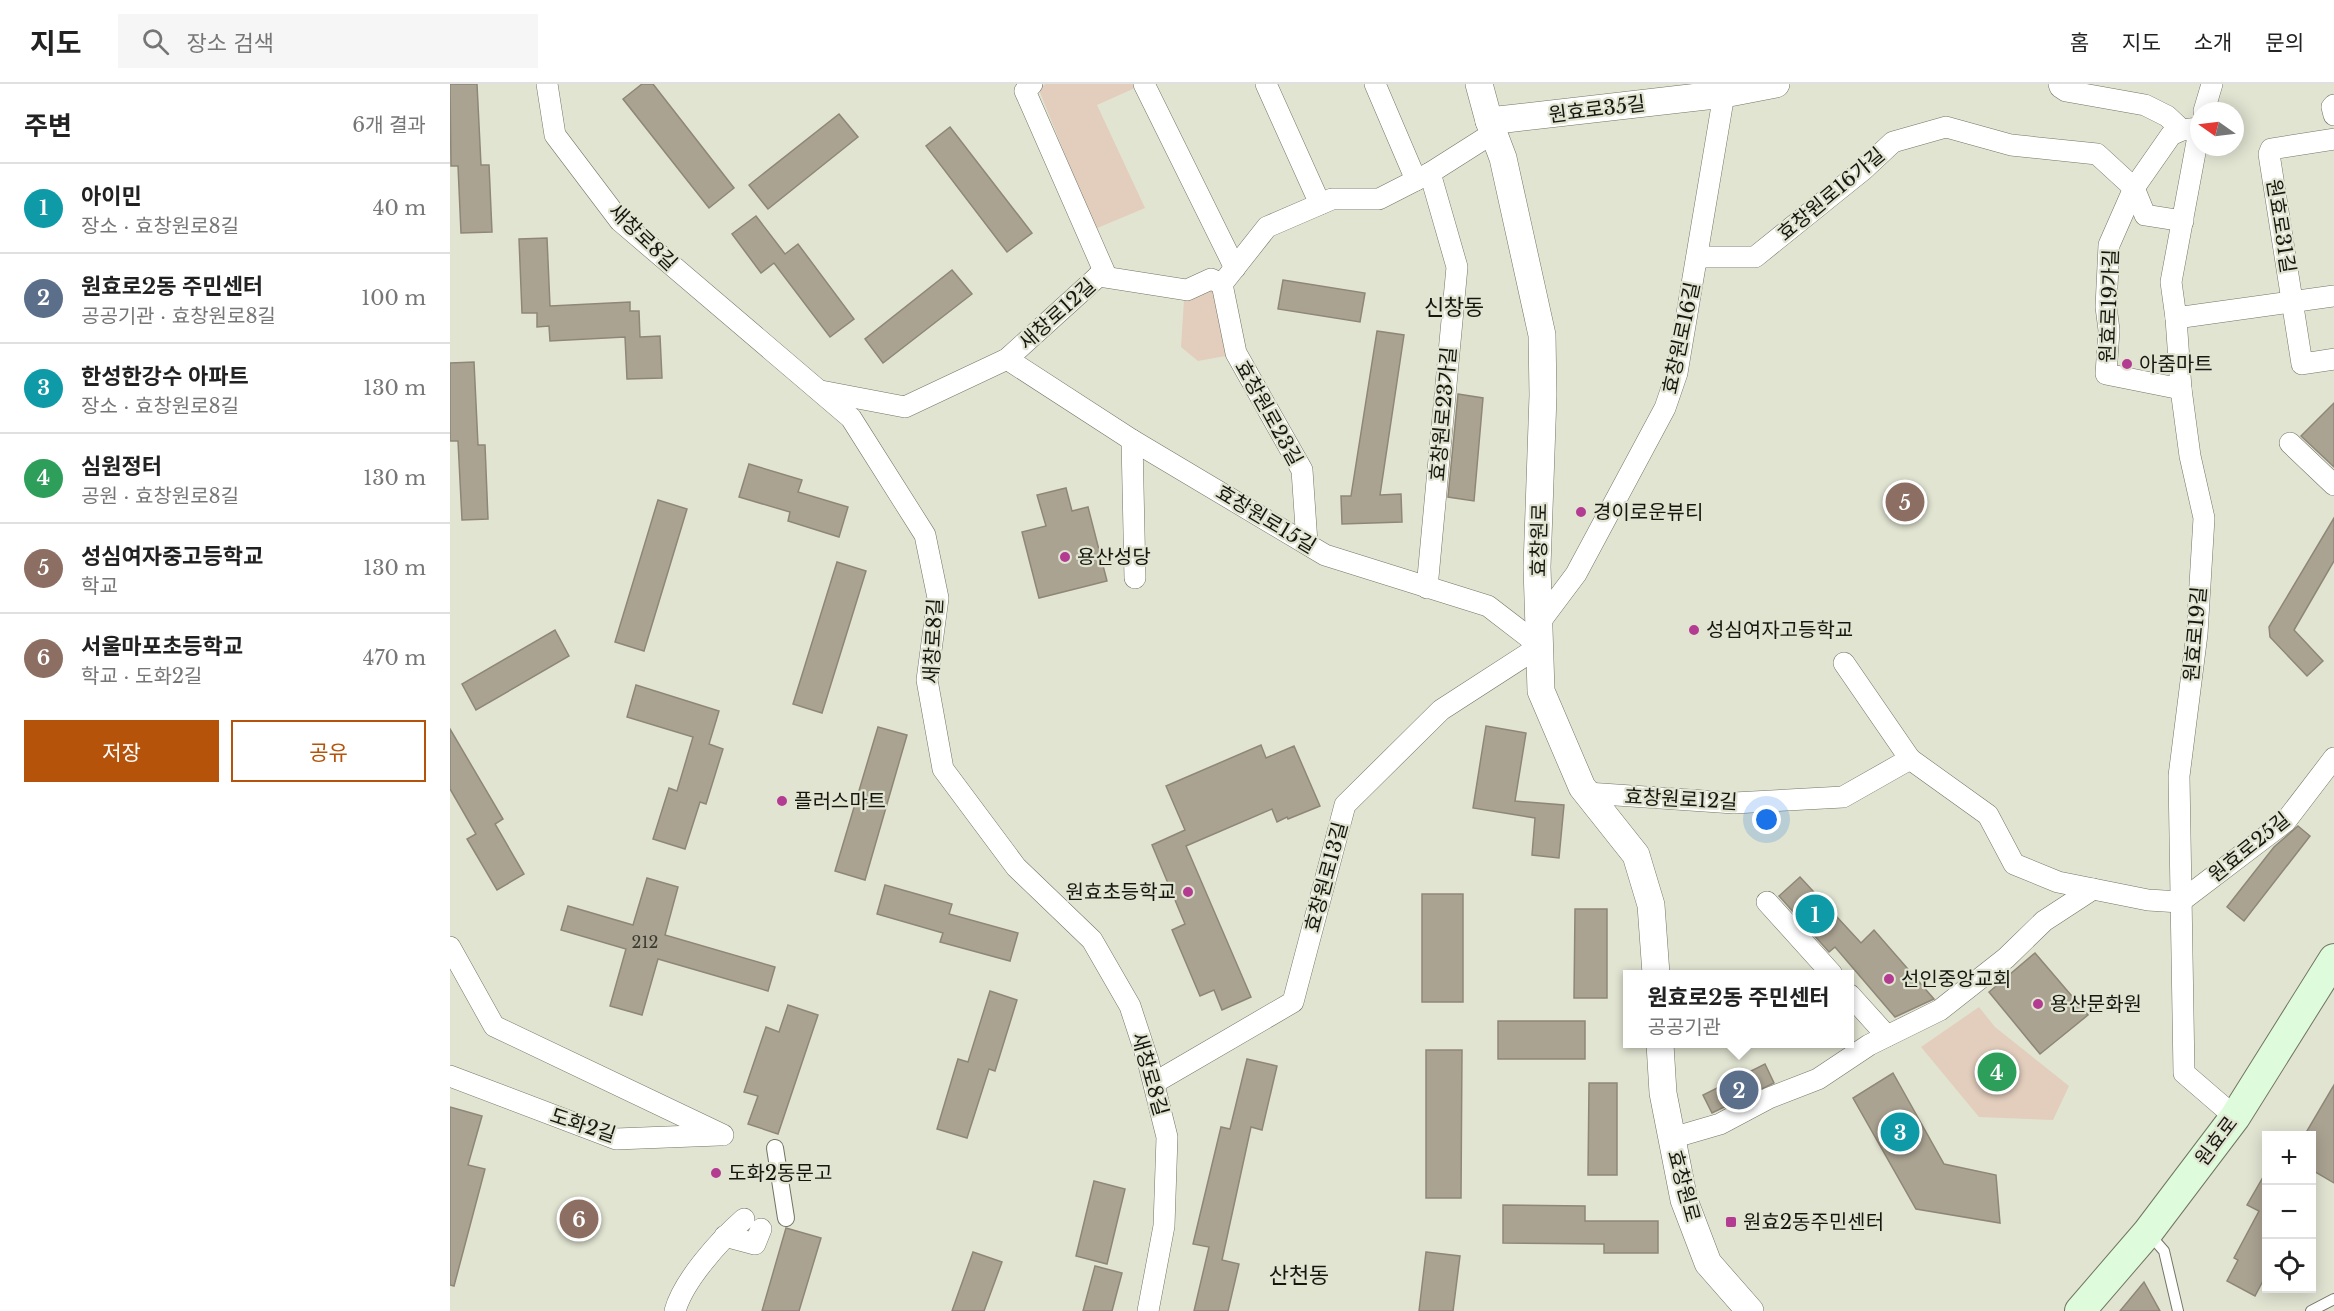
<!DOCTYPE html>
<html lang="ko">
<meta charset="utf-8">
<style>
:root{--surface:#fff;--page:#f6f6f6;--text:#222;--muted:#767676;--line:#e0e0e0;--accent:#b45309}
body{margin:0;font-family:"Libre Baskerville","Noto Sans KR",serif;background:var(--page);color:var(--text)}
.controls{position:absolute;right:18px;bottom:18px;display:grid;overflow:hidden;border-radius:0px;box-shadow:0 3px 15px #0003}
.controls button{width:54px;height:54px;display:grid;place-items:center;padding:0;border:0;border-bottom:2px solid var(--line);background:var(--surface);color:var(--text);font:30px sans-serif}
.compass{position:absolute;left:1740px;top:18px;width:54px;height:54px;border-radius:50%;background:var(--surface);box-shadow:0 3px 15px #0003;rotate:284deg}
.you{position:absolute;left:1317px;top:736px;width:21px;height:21px;margin:-15px;border:4px solid #fff;border-radius:50%;background:#1a73e8;box-shadow:0 0 0 9px #1a73e833}
.badge{display:grid;place-items:center;width:39px;height:39px;border-radius:50%;background:var(--accent);color:#fff;font-size:20px;font-weight:700}
.pin{position:absolute;translate:-50% -50%;border:3px solid #fff;box-shadow:0 2px 6px #0006}
.popup{position:absolute;left:1173px;top:886px;width:231px;height:78px;box-sizing:border-box;display:grid;place-content:center;border-radius:0px;background:var(--surface);filter:drop-shadow(0 2px 4px #0005);font-size:20px;white-space:nowrap;color:var(--muted)}
.popup b{font-size:22px;color:var(--text)}
.popup::after{content:'';position:absolute;left:50%;top:100%;margin-left:-12px;border:12px solid transparent;border-top-color:var(--surface)}
.list{margin:0;padding:0;list-style:none}
h2{display:flex;justify-content:space-between;align-items:center;height:78px;margin:0;padding:0 24px;font-size:26px}
h2 small{font-size:20px;font-weight:400;color:var(--muted)}
.list li{display:grid;grid-template-columns:39px 1fr auto;gap:18px;align-items:center;box-sizing:border-box;height:90px;padding:0 24px;border-top:2px solid var(--line)}
.list b{display:block;font-size:22px;white-space:nowrap}
.list p{margin:0;font-size:20px;white-space:nowrap;color:var(--muted)}
.list em{font-size:20px;font-style:normal;color:var(--muted)}
.actions{display:flex;gap:12px;padding:18px 24px}
.actions a{flex:1;padding:14px 0;border:2px solid var(--accent);border-radius:0px;text-align:center;font-size:21px;color:var(--accent)}
.actions .main{background:var(--accent);color:#fff}
.icon{flex:none;width:33px;height:33px;fill:none;stroke:currentColor;stroke-width:2;stroke-linecap:round;stroke-linejoin:round}
.map{position:relative;flex:none;width:1884px;height:1227px;overflow:hidden}
header{display:flex;align-items:center;gap:36px;box-sizing:border-box;height:84px;padding:0 30px;background:var(--surface);border-bottom:2px solid var(--line)}
header strong{font-size:28px}
nav{display:flex;gap:33px;margin-inline-start:auto;font-size:21px}
.search{width:420px;height:54px;background:var(--page);display:flex;align-items:center;gap:15px;box-sizing:border-box;padding:0 21px;border-radius:0px;color:var(--muted);font-size:22px}
main{display:flex}
aside{flex:1;background:var(--surface)}
.map>svg:first-child{display:block}
</style>
<header>
<strong>지도</strong>
<div class="search"><svg class="icon" aria-label="search" viewBox="0 0 24 24"><circle cx="10" cy="10" r="6"/><path d="M15 15l6 6"/></svg>장소 검색</div>
<nav><a>홈</a><a>지도</a><a>소개</a><a>문의</a></nav>
</header>
<main>
<aside>
<h2>주변<small>6개 결과</small></h2>
<ul class="list">
<li><span class="badge" style="background:#0f9aa8">1</span><div><b>아이민</b><p>장소 · 효창원로8길</p></div><em>40 m</em></li>
<li><span class="badge" style="background:#5c6f8a">2</span><div><b>원효로2동 주민센터</b><p>공공기관 · 효창원로8길</p></div><em>100 m</em></li>
<li><span class="badge" style="background:#0f9aa8">3</span><div><b>한성한강수 아파트</b><p>장소 · 효창원로8길</p></div><em>130 m</em></li>
<li><span class="badge" style="background:#2e9e5b">4</span><div><b>심원정터</b><p>공원 · 효창원로8길</p></div><em>130 m</em></li>
<li><span class="badge" style="background:#8d6e63">5</span><div><b>성심여자중고등학교</b><p>학교</p></div><em>130 m</em></li>
<li><span class="badge" style="background:#8d6e63">6</span><div><b>서울마포초등학교</b><p>학교 · 도화2길</p></div><em>470 m</em></li>
</ul>
<div class="actions"><a class="main">저장</a><a>공유</a></div>
</aside>
<div class="map">
<svg width="1884" height="1227" viewBox="0 0 1884 1227">
<rect width="100%" height="100%" fill="#e1e4d1"/>
<g fill="#e3cebd">
<polygon points="595,0 684,0 685,4 647,21 695,124 645,145 589,6"/>
<polygon points="762,205 769,206 781,271 748,277 731,263 734,216"/>
<polygon points="1529,923 1545,943 1619,1002 1603,1036 1529,1033 1471,963"/>
</g>
<g fill="#aaa392" stroke="#8e8777" stroke-width="1.5">
<polygon points="0,0 27,0 31,81 39,81 42,148 11,149 8,82 1,82"/>
<polygon points="192,0 203,0 284,104 259,124 173,15"/>
<polygon points="389,30 408,53 318,125 299,101"/>
<polygon points="500,43 582,149 557,168 476,62"/>
<polygon points="306,132 335,170 348,160 404,235 380,253 324,179 311,189 282,150"/>
<polygon points="97,154 100,222 180,218 180,227 189,227 190,253 210,252 212,294 177,295 175,253 100,257 99,242 87,243 87,229 72,229 69,155"/>
<polygon points="502,186 522,210 433,279 415,255"/>
<polygon points="833,196 915,209 910,238 828,225"/>
<polygon points="927,247 954,251 930,411 951,410 952,438 892,440 891,412 901,412"/>
<polygon points="24,278 28,361 35,361 38,435 12,436 8,357 0,357 0,279"/>
<polygon points="1008,310 1033,314 1024,417 998,413"/>
<polygon points="1884,319 1884,383 1851,352"/>
<polygon points="299,380 352,396 348,408 398,423 389,453 338,437 340,428 289,413"/>
<polygon points="616,404 622,427 638,423 657,497 589,514 572,448 596,442 587,411"/>
<polygon points="208,416 237,425 194,567 165,558"/>
<polygon points="1884,434 1884,477 1844,546 1873,577 1857,592 1820,553 1819,543"/>
<polygon points="387,478 416,487 372,629 343,620"/>
<polygon points="105,546 119,572 26,626 12,600"/>
<polygon points="186,601 269,627 259,660 273,665 256,720 250,718 235,765 203,755 219,704 227,707 243,653 177,633"/>
<polygon points="1036,642 1076,649 1065,717 1114,721 1109,774 1082,771 1085,734 1023,724"/>
<polygon points="428,643 457,651 415,796 385,787"/>
<polygon points="0,645 53,735 45,740 74,790 47,806 17,755 26,750 0,705"/>
<polygon points="811,661 816,674 844,662 870,722 838,735 837,733 827,738 822,725 736,762 801,913 772,926 764,906 750,912 722,846 735,840 702,761 735,746 716,702"/>
<polygon points="1848,742 1860,752 1794,837 1777,823 1824,763"/>
<polygon points="1350,793 1411,859 1424,846 1484,915 1445,933 1385,863 1379,868 1329,812"/>
<polygon points="197,794 228,803 215,851 325,883 318,907 208,875 192,931 160,922 176,865 111,846 118,822 183,841"/>
<polygon points="435,801 502,820 499,830 568,849 560,877 490,858 493,849 427,830"/>
<rect x="972" y="810" width="41" height="108"/>
<polygon points="1125,825 1157,825 1157,914 1124,914"/>
<polygon points="1585,869 1638,931 1590,970 1539,908"/>
<polygon points="540,907 567,916 545,987 539,985 517,1054 487,1045 508,975 518,978"/>
<polygon points="338,921 368,931 328,1050 298,1040 308,1012 294,1008 316,943 329,948"/>
<rect x="1048" y="937" width="87" height="38"/>
<polygon points="976,966 1012,966 1011,1114 976,1114"/>
<polygon points="797,975 827,982 812,1046 801,1043 772,1176 789,1180 778,1227 744,1227 759,1163 743,1160 771,1043 780,1045"/>
<polygon points="1315,980 1324,999 1262,1029 1253,1011"/>
<polygon points="1443,989 1494,1080 1546,1091 1550,1139 1466,1125 1403,1014"/>
<polygon points="1139,999 1167,999 1167,1091 1138,1091"/>
<polygon points="1884,1001 1884,1099 1862,1086 1862,1052 1854,1052"/>
<polygon points="0,1023 32,1032 18,1081 35,1085 4,1202 0,1201"/>
<polygon points="1816,1088 1816,1191 1805,1212 1777,1197 1788,1176 1784,1174 1809,1127 1797,1121"/>
<polygon points="644,1097 675,1105 657,1180 626,1172"/>
<polygon points="1053,1121 1135,1122 1135,1137 1208,1137 1208,1169 1154,1169 1154,1160 1053,1159"/>
<polygon points="336,1144 371,1154 349,1227 312,1227"/>
<polygon points="523,1168 552,1178 534,1227 502,1227"/>
<polygon points="976,1168 1010,1172 1003,1227 969,1227"/>
<polygon points="645,1182 672,1189 662,1227 633,1227"/>
<polygon points="1694,1198 1710,1227 1670,1227"/>
</g>
<g fill="none" stroke-linecap="round" stroke-linejoin="round">
<g stroke="#727564" stroke-width="12">
<g id="service">
<polyline points="1700,1151 1714,1167 1728,1227"/>
<polyline points="1861,1227 1884,1215"/>
</g>
</g>
<g stroke="#727564" stroke-width="18">
<polyline id="pedestrian" points="325,1064 336,1134"/>
</g>
<g stroke="#727564" stroke-width="22">
<g id="minor">
<polyline points="97,0 105,51 170,137 401,334 475,451 488,514 477,596 493,685 566,783 642,856 680,922 698,977 717,1053 714,1142 698,1227"/>
<polyline points="694,0 785,184"/>
<polyline points="816,0 870,120"/>
<polyline points="925,0 966,96"/>
<polyline points="1609,0 1610,3 1616,7 1695,21 1717,32 1732,46"/>
<polyline points="1884,21 1882,23 1884,31"/>
<polyline points="1754,27 1762,0"/>
<polyline points="1749,47 1721,198 1726,234 1731,305 1740,372 1754,434 1747,550 1729,692 1734,989 1785,1033"/>
<polyline points="1884,55 1821,65 1819,70 1852,280 1884,275"/>
<polyline points="1247,173 1305,173 1413,86 1443,58 1496,43 1561,61 1647,70 1684,104 1695,131 1733,137"/>
<polyline points="648,192 737,206 761,195 772,200"/>
<polyline points="1726,234 1884,212"/>
<polyline points="557,275 682,356 875,471 1038,522 1090,562 991,626 895,721 843,918 704,999"/>
<polyline points="1731,305 1656,290 1659,246 1656,223 1659,161 1684,104 1721,51 1732,46 1749,44"/>
<polyline points="371,307 455,323 557,275 654,187 575,7 582,0"/>
<polyline points="682,356 685,494"/>
<polyline points="1840,359 1884,401"/>
<polyline points="857,459 852,386 786,269 772,200 817,143 882,115 929,115 980,89 1043,49"/>
<polyline points="977,504 1007,183 980,89"/>
<polyline points="1090,538 1126,490 1215,324 1227,289 1274,10"/>
<polyline points="1394,579 1460,675"/>
<polyline points="1137,709 1284,719 1393,713 1460,675 1538,731 1564,780 1608,798 1698,816 1730,818 1835,738 1884,674"/>
<polyline points="1317,818 1382,890"/>
<polyline points="0,863 44,942 273,1051"/>
<polyline points="1400,911 1437,952"/>
<polyline points="0,992 166,1055 269,1051"/>
<polyline points="1222,1054 1270,1040 1319,1014 1368,995 1419,961 1490,926 1556,874 1594,837 1643,805"/>
<polyline points="275,1152 305,1160 311,1145"/>
<path d="M 225,1227 C 233,1197 270,1156 294,1135"/>
</g>
</g>
<g stroke="#727564" stroke-width="28">
<g id="tertiary">
<polyline points="1029,0 1039,37 1053,74 1092,251 1093,311 1087,483 1091,607 1132,703 1186,771 1201,821 1206,890"/>
<polyline points="1039,37 1274,10 1326,0"/>
<polyline points="1210,960 1213,1009 1234,1116 1258,1179 1300,1227"/>
</g>
</g>
<g stroke="#727564" stroke-width="32">
<polyline id="secondary" points="1630,1227 1698,1148 1785,1033 1884,875"/>
</g>
<use href="#service" stroke="#fff" stroke-width="10"/>
<use href="#pedestrian" stroke="#fff" stroke-width="16"/>
<use href="#minor" stroke="#fff" stroke-width="21"/>
<use href="#tertiary" stroke="#fff" stroke-width="27"/>
<use href="#secondary" stroke="#defbdb" stroke-width="30"/>
</g>
<g fill="#b33c92" stroke="#e1e4d1" stroke-width="2">
<circle cx="1677" cy="280" r="6"/>
<circle cx="1131" cy="428" r="6"/>
<circle cx="615" cy="473" r="6"/>
<circle cx="1244" cy="546" r="6"/>
<circle cx="332" cy="717" r="6"/>
<circle cx="738" cy="808" r="6"/>
<circle cx="1439" cy="895" r="6"/>
<circle cx="1588" cy="920" r="6"/>
<circle cx="266" cy="1089" r="6"/>
<rect x="1275" y="1132" width="12" height="12" rx="3"/>
</g>
<g text-anchor="middle" dominant-baseline="central" stroke-width="4.5" stroke-linejoin="round" paint-order="stroke">
<g font-size="16" fill="#3b3a30">
<text x="195" y="858">212</text>
</g>
<g font-size="20" fill="#161710" stroke="#e1e4d1">
<text transform="translate(1147 25) rotate(-7)">원효로35길</text>
<text transform="translate(1381 110) rotate(-40)">효창원로16가길</text>
<text transform="translate(1831 142) rotate(81)">원효로31길</text>
<text transform="translate(193 153) rotate(44)">새창로8길</text>
<text transform="translate(1659 222) rotate(-88)">원효로19가길</text>
<text transform="translate(607 230) rotate(-42)">새창로12길</text>
<text transform="translate(1231 254) rotate(-78)">효창원로16길</text>
<text transform="translate(819 329) rotate(61)">효창원로23길</text>
<text transform="translate(993 330) rotate(-85)">효창원로23가길</text>
<text transform="translate(816 435) rotate(31)">효창원로15길</text>
<text transform="translate(1089 456) rotate(-89)">효창원로</text>
<text transform="translate(1745 550) rotate(-85)">원효로19길</text>
<text transform="translate(483 557) rotate(-87)">새창로8길</text>
<text transform="translate(1231 715) rotate(3)">효창원로12길</text>
<text transform="translate(1799 763) rotate(-39)">원효로25길</text>
<text transform="translate(876 793) rotate(-75)">효창원로13길</text>
<text transform="translate(700 990) rotate(74)">새창로8길</text>
<text transform="translate(133 1041) rotate(18)">도화2길</text>
<text transform="translate(1766 1057) rotate(-53)">원효로</text>
<text transform="translate(1234 1102) rotate(75)">효창원로</text>
</g>
<g font-size="20" fill="#161710" stroke="#e1e4d1" text-anchor="start">
<text x="1689" y="280">아줌마트</text>
<text x="1143" y="428">경이로운뷰티</text>
<text x="627" y="473">용산성당</text>
<text x="1256" y="546">성심여자고등학교</text>
<text x="344" y="717">플러스마트</text>
<text x="726" y="808" text-anchor="end">원효초등학교</text>
<text x="1451" y="895">선인중앙교회</text>
<text x="1600" y="920">용산문화원</text>
<text x="278" y="1089">도화2동문고</text>
<text x="1293" y="1138">원효2동주민센터</text>
</g>
<g font-size="22" fill="#161710" stroke="#e1e4d1">
<text x="1004" y="223">신창동</text>
<text x="849" y="1191">산천동</text>
</g>
</g>
</svg>
<div class="controls">
<button>+</button>
<button>−</button>
<button><svg class="icon" aria-label="locate" viewBox="0 0 24 24"><circle cx="12" cy="12" r="6"/><path d="M12 2v4M12 18v4M2 12h4M18 12h4"/></svg></button>
</div>
<svg class="compass" viewBox="-18 -18 36 36"><path d="M0-13l5 13h-10z" fill="#e53935"/><path d="M0 13l5-13h-10z" fill="#767676"/></svg>
<div class="you"></div>
<div class="pin badge" style="left:1365px;top:830px;background:#0f9aa8">1</div>
<div class="pin badge" style="left:1289px;top:1006px;background:#5c6f8a">2</div>
<div class="popup"><b>원효로2동 주민센터</b>공공기관</div>
<div class="pin badge" style="left:1450px;top:1048px;background:#0f9aa8">3</div>
<div class="pin badge" style="left:1547px;top:988px;background:#2e9e5b">4</div>
<div class="pin badge" style="left:1455px;top:418px;background:#8d6e63">5</div>
<div class="pin badge" style="left:129px;top:1135px;background:#8d6e63">6</div>
</div>
</main>
